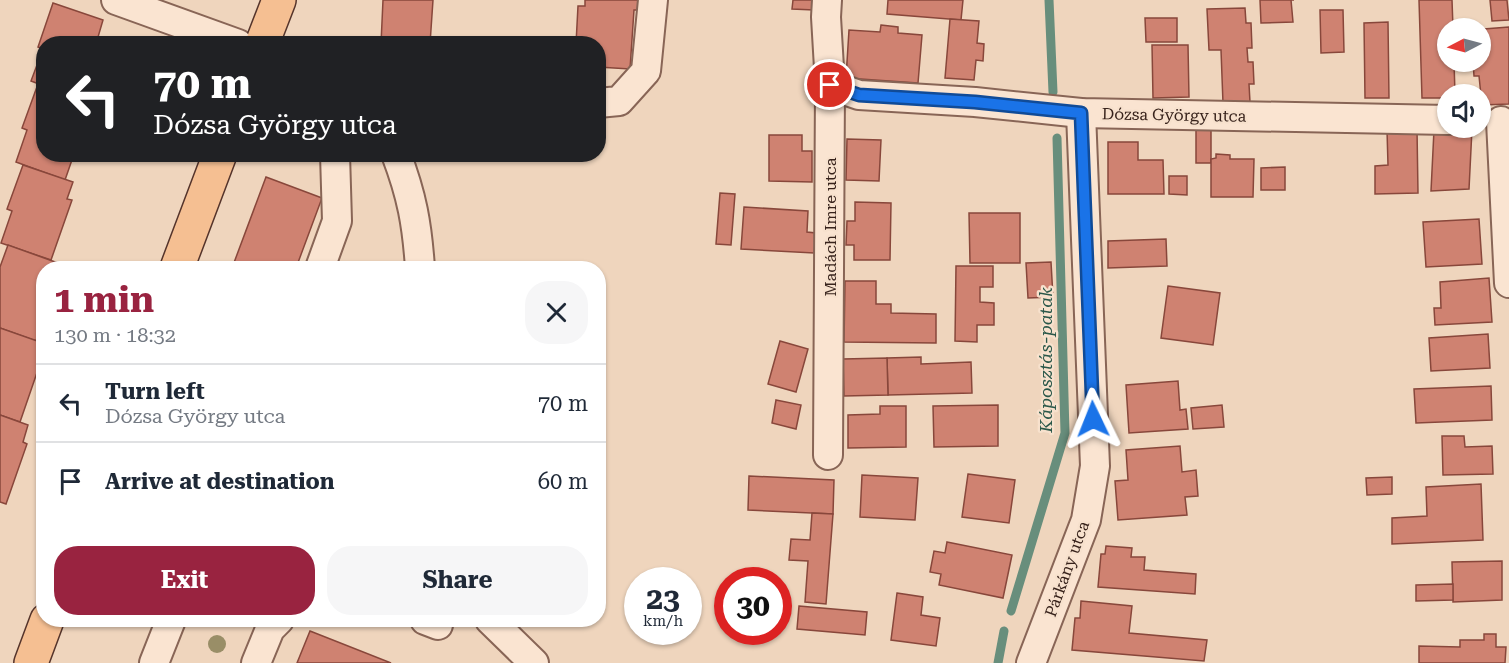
<!DOCTYPE html>
<html lang="en">
<head>
<meta charset="utf-8">
<style>
  :root { --surface:#fff; --page:#f6f6f7; --text:#1f2937; --muted:#747a83; --line:#e0e1e3; --accent:#992340 }
  body { margin:0; font-family:"Roboto Serif",serif; background:var(--page); color:var(--text); height:100vh; display:flex; flex-direction:column; font-size:22px; white-space:nowrap }
  * { box-sizing:border-box; margin:0 }
  p { font-size:20px; color:var(--muted) }
  .icon { flex:none; width:33px; height:33px; fill:none; stroke:currentColor; stroke-width:2; stroke-linecap:round; stroke-linejoin:round }
  .map { position:relative; flex:1; overflow:hidden }
  .side { position:absolute; left:36px; top:261px; width:570px; height:366px; display:flex; flex-direction:column; background:var(--surface); border-radius:24px; box-shadow:0 2px 4px #0004 }
  .side>* { flex:none }
  .guide { position:absolute; left:36px; top:36px; width:570px; height:126px; border-radius:24px; box-shadow:0 2px 4px #0004; background:#202124; color:#fff; overflow:hidden }
  .needle { width:39px; rotate:264deg }
  .fabs { position:absolute; left:1437px; top:18px; display:grid; gap:12px }
  .fabs a { display:grid; place-items:center; width:54px; height:54px; border-radius:50%; background:var(--surface); box-shadow:0 2px 4px #0004; font-size:30px }
  .speed { position:absolute; left:624px; top:567px; display:flex; gap:12px; font-size:30px; font-weight:700; text-align:center }
  .speed>* { display:grid; place-content:center; width:78px; height:78px; border-radius:50%; background:var(--surface); box-shadow:0 2px 4px #0004; line-height:1 }
  .speed small { font-size:15px; font-weight:400 }
  .speed .limit { border:9px solid #d22; background:#fff; color:#111 }
  .pin { position:absolute; display:grid; place-items:center; width:51px; height:51px; color:#fff; margin:-26px; border:3px solid #fff; border-radius:50%; box-shadow:0 2px 6px #0007 }
  .me { position:absolute; width:66px; margin:-33px; rotate:358deg; stroke-linejoin:round; filter:drop-shadow(0 0 4px #0008) }
  .turn { display:flex; align-items:center; gap:21px; height:126px; padding:0 18px; font-size:27px }
  .turn .icon { width:78px; height:78px; stroke-width:2.5 }
  .turn b { display:block; font-size:42px; line-height:51px }
  .round { display:grid; place-items:center; flex:none; width:63px; height:63px; border-radius:24px; background:var(--page) }
  .head { display:flex; align-items:center; justify-content:space-between; height:102px; padding:0 18px }
  h1 { font-size:36px; font-weight:700; line-height:45px; color:var(--accent) }
  .button { display:flex; gap:12px; margin-top:auto; padding:12px 18px }
  .button a { flex:1; height:69px; border-radius:24px; background:var(--accent); color:#fff; font-size:24px; font-weight:700; line-height:69px; text-align:center }
  .button a+a { background:var(--page); color:var(--text) }
  ul { padding:0; list-style:none }
  li { display:flex; align-items:center; gap:18px; height:78px; padding:0 18px; border-top:2px solid var(--line) }
  li div { flex:1 }
  li b { display:block; font-size:22px }
  li em { font-style:normal }
  .map>svg:first-child { display:block }
  .lines { fill:none; stroke-linecap:round; stroke-linejoin:round }
  .stream { stroke:#688e7c; stroke-width:9 }
  .building { fill:#cf8271; stroke:#88473b; stroke-width:1.5 }
  .minor-casing { stroke:#886556; stroke-width:32 }
  .major-casing { stroke:#55342b; stroke-width:36 }
  .minor { stroke:#fae4d1; stroke-width:28 }
  .major { stroke:#f5bf92; stroke-width:33 }
  .tree { fill:#998e67 }
  .route-casing { stroke:#114b97; stroke-width:15 }
  .route { stroke:#1a73e8; stroke-width:10 }
  .labels { text-anchor:middle; dominant-baseline:central; stroke-width:4.5; stroke-linejoin:round; paint-order:stroke }
  .street-label { font-size:16px; fill:#37221b; stroke:#f7e1cd }
  .water-label { font-size:18px; font-style:italic; fill:#2a5749; stroke:#f7e1cd }
</style>
</head>
<body>
<div class="map">
<svg width="1509" height="663" viewBox="0 0 1509 663">
  <rect width="100%" height="100%" fill="#efd5bd"/>
  <g class="lines">
    <g class="stream">
      <polyline points="1049,0 1053,92"/>
      <polyline points="1011,611 1065,433 1057,138"/>
      <polyline points="998,663 1004,631"/>
    </g>
  </g>
  <g class="building">
    <polygon points="383,0 433,0 430,44 381,44"/>
    <polygon points="585,0 641,0 641,10 634,10 630,69 598,67 598,44 576,44 578,6 585,6"/>
    <polygon points="793,0 815,0 814,10 792,9"/>
    <polygon points="888,0 963,0 961,20 887,14"/>
    <polygon points="1260,0 1294,0 1291,0 1293,22 1261,23"/>
    <polygon points="1419,0 1452,0 1453,28 1448,28 1448,62 1454,62 1455,94 1448,94 1448,98 1422,98"/>
    <polygon points="1490,0 1507,0 1509,20 1492,21"/>
    <polygon points="53,3 103,20 98,37 102,39 100,44 44,44 44,86 31,81 43,49 38,47"/>
    <polygon points="1245,8 1246,23 1251,23 1252,48 1247,48 1248,62 1253,62 1254,84 1249,84 1250,102 1223,103 1221,50 1209,50 1207,9"/>
    <polygon points="1320,10 1343,10 1344,52 1321,53"/>
    <polygon points="1145,18 1177,18 1177,42 1146,42"/>
    <polygon points="950,19 979,21 977,43 984,44 983,61 976,60 974,80 945,78"/>
    <polygon points="1388,22 1389,98 1365,98 1364,23"/>
    <polygon points="881,25 898,27 898,33 922,35 918,83 846,78 849,30 880,32"/>
    <polygon points="1509,27 1509,104 1482,105 1479,76 1474,76 1473,62 1480,62 1480,56 1486,56 1484,29"/>
    <polygon points="1152,45 1188,45 1189,97 1153,98"/>
    <polygon points="38,84 44,86 44,154 74,154 65,180 16,162 27,130 22,128"/>
    <polygon points="1196,127 1211,128 1211,163 1196,163"/>
    <polygon points="1417,129 1418,193 1375,194 1375,166 1388,165 1387,130"/>
    <polygon points="1472,129 1469,189 1431,191 1434,130"/>
    <polygon points="769,135 802,135 802,151 812,151 812,182 769,181"/>
    <polygon points="847,139 881,140 879,181 846,180"/>
    <polygon points="1108,142 1138,142 1138,160 1163,160 1164,194 1108,194"/>
    <polygon points="1216,154 1230,155 1230,159 1254,159 1253,197 1211,197 1211,159 1216,158"/>
    <polygon points="23,165 73,182 67,199 72,200 51,260 1,243 12,211 7,209"/>
    <polygon points="1285,167 1285,190 1261,190 1261,168"/>
    <polygon points="1169,176 1187,176 1187,195 1169,194"/>
    <polygon points="266,177 322,198 296,268 232,268"/>
    <polygon points="720,193 735,194 731,245 716,244"/>
    <polygon points="855,202 891,203 890,260 854,260 854,245 846,245 847,221 855,221"/>
    <polygon points="744,207 808,211 807,232 816,233 814,253 741,249"/>
    <polygon points="969,213 1020,213 1020,263 970,263"/>
    <polygon points="1479,219 1482,264 1426,267 1423,222"/>
    <polygon points="1166,239 1167,266 1108,268 1108,241"/>
    <polygon points="8,245 58,263 56,268 44,268 44,318 36,341 0,328 0,267"/>
    <polygon points="1051,262 1053,297 1028,298 1026,263"/>
    <polygon points="956,266 993,266 993,287 980,287 980,302 994,303 994,325 977,325 977,342 955,341"/>
    <polygon points="1489,278 1492,322 1435,325 1434,308 1441,308 1440,282"/>
    <polygon points="845,281 876,281 876,304 891,304 891,313 936,314 936,343 844,342"/>
    <polygon points="1168,286 1220,293 1213,345 1161,338"/>
    <polygon points="0,328 43,343 37,360 41,361 20,422 0,415"/>
    <polygon points="1488,334 1490,368 1431,371 1429,338"/>
    <polygon points="780,341 808,349 796,392 768,384"/>
    <polygon points="921,357 921,364 971,362 972,393 888,395 887,358"/>
    <polygon points="887,358 888,395 844,396 843,359"/>
    <polygon points="1178,381 1180,410 1186,409 1188,429 1129,433 1126,385"/>
    <polygon points="1491,386 1492,420 1416,423 1414,389"/>
    <polygon points="776,400 801,405 796,429 772,423"/>
    <polygon points="998,405 998,446 934,447 933,406"/>
    <polygon points="1222,405 1224,427 1193,429 1191,408"/>
    <polygon points="880,406 906,406 906,447 848,448 848,415 880,414"/>
    <polygon points="0,415 28,425 23,442 27,444 6,504 0,502"/>
    <polygon points="1442,436 1464,436 1465,447 1492,446 1493,474 1443,475"/>
    <polygon points="1180,446 1182,472 1196,470 1198,496 1185,497 1187,515 1118,520 1115,481 1128,480 1126,450"/>
    <polygon points="968,474 1015,480 1009,523 962,517"/>
    <polygon points="862,475 918,478 915,520 860,517"/>
    <polygon points="749,476 834,480 833,514 748,510"/>
    <polygon points="1392,477 1392,494 1367,495 1366,478"/>
    <polygon points="1481,484 1483,540 1392,544 1392,518 1427,516 1426,487"/>
    <polygon points="812,513 833,514 826,604 805,602 808,561 789,560 791,539 810,540"/>
    <polygon points="947,542 1012,555 1003,598 939,585 941,574 930,572 934,551 945,553"/>
    <polygon points="1106,546 1132,548 1131,557 1145,557 1144,570 1196,574 1195,594 1098,587 1101,554 1105,554"/>
    <polygon points="1502,561 1502,600 1453,602 1452,562"/>
    <polygon points="1453,584 1453,600 1416,601 1416,585"/>
    <polygon points="897,593 923,597 921,615 940,618 936,646 891,640"/>
    <polygon points="1081,601 1132,606 1129,633 1207,640 1204,661 1072,650 1075,618 1080,618"/>
    <polygon points="799,606 867,612 865,635 797,629"/>
    <polygon points="310,631 391,663 297,663"/>
    <polygon points="1484,634 1496,634 1496,647 1506,647 1505,663 1419,663 1419,646 1460,647 1460,640 1484,640"/>
  </g>
  <g class="lines">
    <g class="minor-casing">
      <g id="minor">
        <polyline points="116,0 238,44"/>
        <polyline points="827,0 826,17 830,85 828,455"/>
        <polyline points="830,85 859,95 975,102 1081,113 1448,120"/>
        <polyline points="598,103 619,101 646,71 653,0"/>
        <polyline points="1501,121 1509,283"/>
        <path d="M396,154C412,196 417,224 420,268"/>
        <polyline points="320,268 337,221 335,154"/>
        <polyline points="425,620 438,625"/>
        <polyline points="490,620 534,663"/>
        <polyline points="154,663 171,620"/>
        <polyline points="256,663 270,629 279,620"/>
        <polyline points="1031,663 1086,520 1095,466 1081,113"/>
      </g>
    </g>
    <g class="major-casing">
      <g id="major">
        <polyline points="262,44 279,0"/>
        <polyline points="177,268 220,154"/>
        <polyline points="31,663 47,620"/>
      </g>
    </g>
    <use href="#minor" class="minor"/>
    <use href="#major" class="major"/>
  </g>
  <circle class="tree" cx="217" cy="644" r="9"/>
  <g class="lines">
    <g class="route-casing">
      <polyline id="route" points="830,85 859,95 975,102 1081,113 1093,419"/>
    </g>
    <use href="#route" class="route"/>
  </g>
  <g class="labels">
    <g class="street-label">
      <text transform="translate(1174 115) rotate(1)">Dózsa György utca</text>
      <text transform="translate(830 227) rotate(-90)">Madách Imre utca</text>
      <text transform="translate(1067 569) rotate(-70)">Párkány utca</text>
    </g>
    <g class="water-label">
      <text transform="translate(1045 360) rotate(-90)">Káposztás-patak</text>
    </g>
  </g>
</svg>
<div class="fabs">
<a><svg class="needle" viewBox="-14 -14 28 28"><path d="M0-13l5 13h-10z" fill="#e53935"/><path d="M0 13l5-13h-10z" fill="#747a83"/></svg></a>
<a><svg class="icon" aria-label="sound" viewBox="0 0 24 24"><path d="M4 9h4l5-4v14l-5-4H4zM17 9q2 3 0 6"/></svg></a>
</div>
<div class="speed"><div>23<small>km/h</small></div><div class="limit">30</div></div>
<div class="pin" style="left:830px;top:85px;background:#d93025"><svg class="icon" aria-label="arrive" viewBox="0 0 24 24"><path d="M6 21V4h12l-3 4 3 4H6"/></svg></div>
<svg class="me" style="left:1093px;top:419px" viewBox="-20 -20 40 40"><path d="M0-17L14 15 0 8-14 15z" fill="#1a73e8" stroke="#fff" stroke-width="4"/></svg>
<div class="guide">
<div class="turn"><svg class="icon" aria-label="left" viewBox="0 0 24 24"><path d="M17 20v-9H6M10 6l-5 5 5 5"/></svg><div><b>70 m</b>Dózsa György utca</div></div>
</div>
<section class="side">
<div class="head"><div><h1>1 min</h1><p>130 m · 18:32</p></div><a class="round"><svg class="icon" aria-label="close" viewBox="0 0 24 24"><path d="M6 6l12 12M18 6L6 18"/></svg></a></div>
<ul>
<li><svg class="icon" aria-label="left" viewBox="0 0 24 24"><path d="M17 20v-9H6M10 6l-5 5 5 5"/></svg><div><b>Turn left</b><p>Dózsa György utca</p></div><em>70 m</em></li>
<li><svg class="icon" aria-label="arrive" viewBox="0 0 24 24"><path d="M6 21V4h12l-3 4 3 4H6"/></svg><div><b>Arrive at destination</b></div><em>60 m</em></li>
</ul>
<div class="button"><a>Exit</a><a>Share</a></div>
</section>
</div>
</body>
</html>
